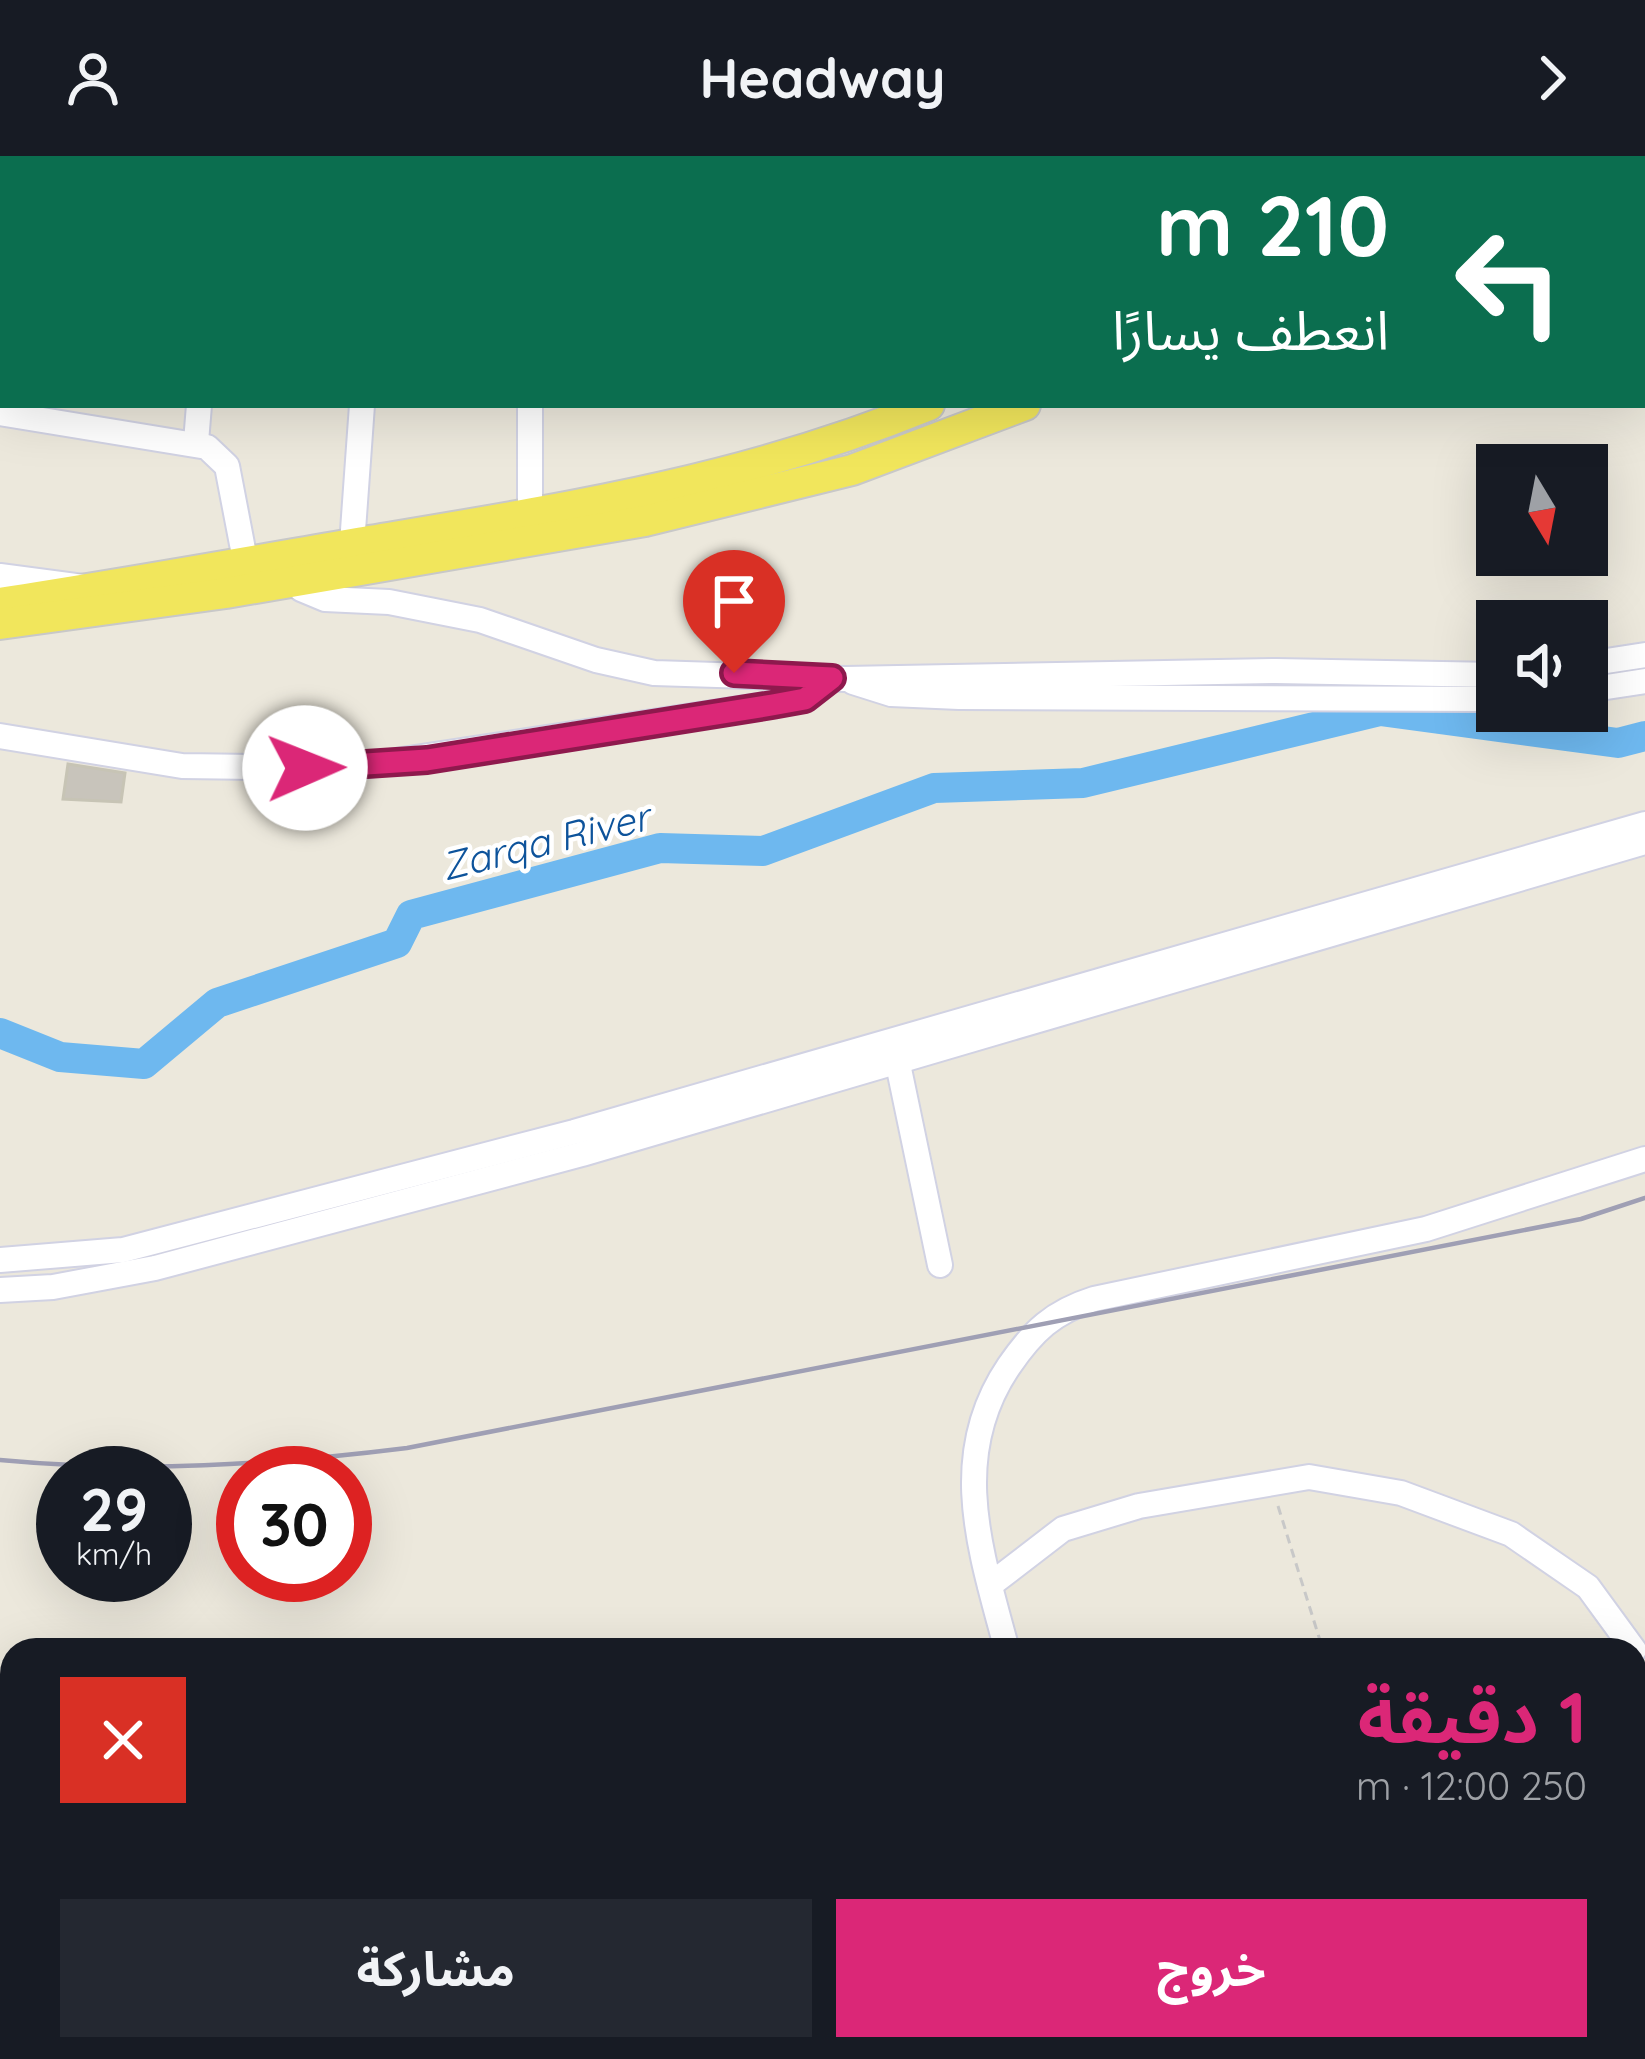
<!DOCTYPE html>
<html lang="ar">
<head>
<meta charset="utf-8">
<style>
  :root { --surface:#171b24; --page:#242831; --text:#f1f3f6; --muted:#9ea1a6; --accent:#db2777 }
  body { margin:0; font-family:Quicksand,"Noto Sans Arabic",sans-serif; background:var(--page); color:var(--text); direction:rtl; height:100vh; display:flex; flex-direction:column; font-size:45px; white-space:nowrap }
  * { box-sizing:border-box; margin:0 }
  p { font-size:39px; color:var(--muted) }
  .icon { flex:none; width:66px; height:66px; fill:none; stroke:currentColor; stroke-width:2; stroke-linecap:round; stroke-linejoin:round }
  .map { position:relative; flex:1; overflow:hidden; direction:ltr }
  .sheet { position:absolute; left:0px; top:1482px; width:1647px; height:423px; display:flex; flex-direction:column; background:var(--surface); border-radius:36px 36px 0 0; box-shadow:0 12px 48px #0002; direction:rtl }
  .sheet>* { flex:none }
  .hud { position:absolute; left:0px; top:0px; width:1647px; height:252px; box-shadow:0 12px 48px #0002; direction:rtl; background:#0b6e4f; color:#fff; overflow:hidden }
  .needle { width:78px; rotate:170deg }
  .buttons { position:absolute; left:1476px; top:288px; display:grid; gap:24px }
  .buttons a { display:grid; place-items:center; width:132px; height:132px; border-radius:0px; background:var(--surface); box-shadow:0 12px 48px #0002; font-size:60px }
  .speed { position:absolute; left:36px; top:1290px; display:flex; gap:24px; font-size:60px; font-weight:700; text-align:center }
  .speed>* { display:grid; place-content:center; width:156px; height:156px; border-radius:50%; background:var(--surface); box-shadow:0 12px 48px #0002; line-height:1 }
  .speed small { font-size:30px; font-weight:400 }
  .speed .limit { border:18px solid #d22; background:#fff; color:#111 }
  .pin { position:absolute; display:grid; place-items:center; width:102px; height:102px; color:#fff; margin:-123px -51px; border-radius:50% 50% 50% 0; rotate:-45deg; box-shadow:0 0 12px #0007 }
  .pin .icon { rotate:45deg }
  .me { position:absolute; width:132px; margin:-66px; rotate:89deg; stroke-linejoin:round; filter:drop-shadow(0 0 9px #0008) }
  .turn { display:flex; align-items:center; gap:42px; height:252px; padding:0 60px; font-size:54px }
  .turn .icon { width:156px; height:156px; stroke-width:2.5 }
  .turn b { display:block; font-size:84px; line-height:102px }
  .round { display:grid; place-items:center; flex:none; width:126px; height:126px; border-radius:0px; background:var(--page) }
  .head { display:flex; align-items:center; justify-content:space-between; height:204px; padding:0 60px }
  h1 { font-size:72px; font-weight:700; line-height:90px; color:var(--accent) }
  .primary-button { display:flex; gap:24px; margin-top:auto; padding:24px 60px }
  .primary-button a { flex:1; height:138px; border-radius:0px; background:var(--accent); color:#fff; font-size:48px; font-weight:700; line-height:138px; text-align:center }
  .primary-button a+a { background:var(--page); color:var(--text) }
  header { display:flex; justify-content:space-between; align-items:center; height:156px; padding:0 60px; background:var(--surface); font-size:54px; font-weight:700 }
  .map>svg:first-child { display:block }
  .lines { fill:none; stroke-linecap:round; stroke-linejoin:round }
  .river { stroke:#6eb8ef; stroke-width:30 }
  .building { fill:#c8c4bb; stroke:#c7c4b5; stroke-width:3 }
  .minor-casing { stroke:#d1d2e3; stroke-width:28 }
  .major-casing { stroke:#c8c8c8; stroke-width:34 }
  .path { stroke:#c8c8c8; stroke-width:3; stroke-dasharray:9 6; stroke-linecap:butt }
  .minor { stroke:#fff; stroke-width:24 }
  .major { stroke:#f1e65c; stroke-width:30 }
  .rail { stroke:#9f9fb4; stroke-width:4.5 }
  .route-casing { stroke:#8e194d; stroke-width:30 }
  .route { stroke:#db2777; stroke-width:21 }
  .labels { text-anchor:middle; dominant-baseline:central; stroke-width:9; stroke-linejoin:round; paint-order:stroke }
  .water-label { font-size:39px; font-style:italic; fill:#0d539b; stroke:#fff }
</style>
</head>
<body>
<header><svg class="icon" aria-label="forward" viewBox="0 0 24 24"><path d="M9 5l7 7-7 7"/></svg>Headway<svg class="icon" aria-label="person" viewBox="0 0 24 24"><circle cx="12" cy="8" r="4"/><path d="M4 21q1-7 8-7t8 7"/></svg></header>
<div class="map">
<svg width="1645" height="1903" viewBox="0 0 1645 1903">
  <rect width="100%" height="100%" fill="#ece8dc"/>
  <g class="lines">
    <polyline class="river" points="0,877 60,901 144,908 217,847 397,787 411,759 660,692 763,695 934,632 1083,627 1380,555 1618,587 1645,580"/>
  </g>
  <polygon class="building" points="68,608 125,617 121,646 63,643"/>
  <g class="lines">
    <g class="minor-casing">
      <g id="minor">
        <polyline points="940,0 940,3"/>
        <polyline points="59,3 59,0"/>
        <polyline points="217,3 217,0"/>
        <polyline points="378,3 378,0"/>
        <polyline points="542,3 542,0"/>
        <polyline points="0,257 207,291 227,310 246,409"/>
        <polyline points="196,286 199,249"/>
        <polyline points="530,358 530,249"/>
        <polyline points="352,388 362,249"/>
        <polyline points="288,414 301,433 325,443 389,446 480,464 596,504 654,517 845,523 1276,515 1497,519"/>
        <polyline points="0,420 83,431"/>
        <polyline points="1587,508 1645,499"/>
        <polyline points="853,526 891,538 959,541 1497,543"/>
        <polyline points="1587,534 1645,525"/>
        <polyline points="0,580 182,610 349,612 805,543 833,522"/>
        <polyline points="894,889 940,1109"/>
        <polyline points="0,1104 123,1094 574,976 1645,668"/>
        <polyline points="0,1134 53,1131 155,1112 582,998 1645,686"/>
        <polyline points="990,1429 1063,1373 1139,1350 1309,1321 1401,1337 1511,1378 1588,1431 1634,1494"/>
        <path d="M1007,1494C981,1396 947,1301 1009,1210C1033,1175 1053,1156 1094,1143L1426,1073L1645,1003"/>
        <polyline points="0,1573 12,1574"/>
        <polyline points="0,1752 12,1762"/>
        <polyline points="162,1893 168,1903"/>
        <polyline points="221,1893 244,1903"/>
        <polyline points="600,1893 630,1903"/>
        <polyline points="1251,1895 1254,1903"/>
        <polyline points="433,1903 434,1893"/>
        <polyline points="930,1903 933,1893"/>
      </g>
    </g>
    <g class="major-casing">
      <g id="major">
        <polyline points="1301,3 1303,0"/>
        <polyline points="1364,3 1366,0"/>
        <path d="M0,447C118,429 235,408 352,388C554,354 738,327 929,249"/>
        <polyline points="0,468 226,437 645,365 852,314 1025,249"/>
      </g>
    </g>
    <g class="path">
      <polyline points="1278,1350 1323,1494"/>
      <polyline points="1635,1857 1645,1868"/>
    </g>
    <use href="#minor" class="minor"/>
    <use href="#major" class="major"/>
    <path class="rail" d="M0,1304C137,1317 271,1309 407,1292L1581,1063L1645,1042"/>
  </g>
  <g class="lines">
    <g class="route-casing">
      <polyline id="route" points="305,612 427,604 772,549 805,543 832,522 734,517"/>
    </g>
    <use href="#route" class="route"/>
  </g>
  <g class="labels">
    <g class="water-label">
      <text transform="translate(545 685) rotate(-14)">Zarqa River</text>
    </g>
  </g>
</svg>
<div class="buttons">
<a><svg class="needle" viewBox="-14 -14 28 28"><path d="M0-13l5 13h-10z" fill="#e53935"/><path d="M0 13l5-13h-10z" fill="#9ea1a6"/></svg></a>
<a><svg class="icon" aria-label="sound" viewBox="0 0 24 24"><path d="M4 9h4l5-4v14l-5-4H4zM17 9q2 3 0 6"/></svg></a>
</div>
<div class="speed"><div>29<small>km/h</small></div><div class="limit">30</div></div>
<div class="pin" style="left:734px;top:517px;background:#d93025"><svg class="icon" aria-label="arrive" viewBox="0 0 24 24"><path d="M6 21V4h12l-3 4 3 4H6"/></svg></div>
<svg class="me" style="left:305px;top:612px" viewBox="-20 -20 40 40"><circle r="19" fill="#fff"/><path d="M0-13L10 11 0 6-10 11z" fill="#db2777"/></svg>
<div class="hud">
<div class="turn"><svg class="icon" aria-label="left" viewBox="0 0 24 24"><path d="M17 20v-9H6M10 6l-5 5 5 5"/></svg><div><b>210 m</b>انعطف يسارًا</div></div>
</div>
<section class="sheet">
<div class="head"><div><h1>1 دقيقة</h1><p>250 m · 12:00</p></div><a class="round" style="background:#d93025;color:#fff"><svg class="icon" aria-label="close" viewBox="0 0 24 24"><path d="M6 6l12 12M18 6L6 18"/></svg></a></div>
<div class="primary-button"><a>خروج</a><a>مشاركة</a></div>
</section>
</div>
</body>
</html>
